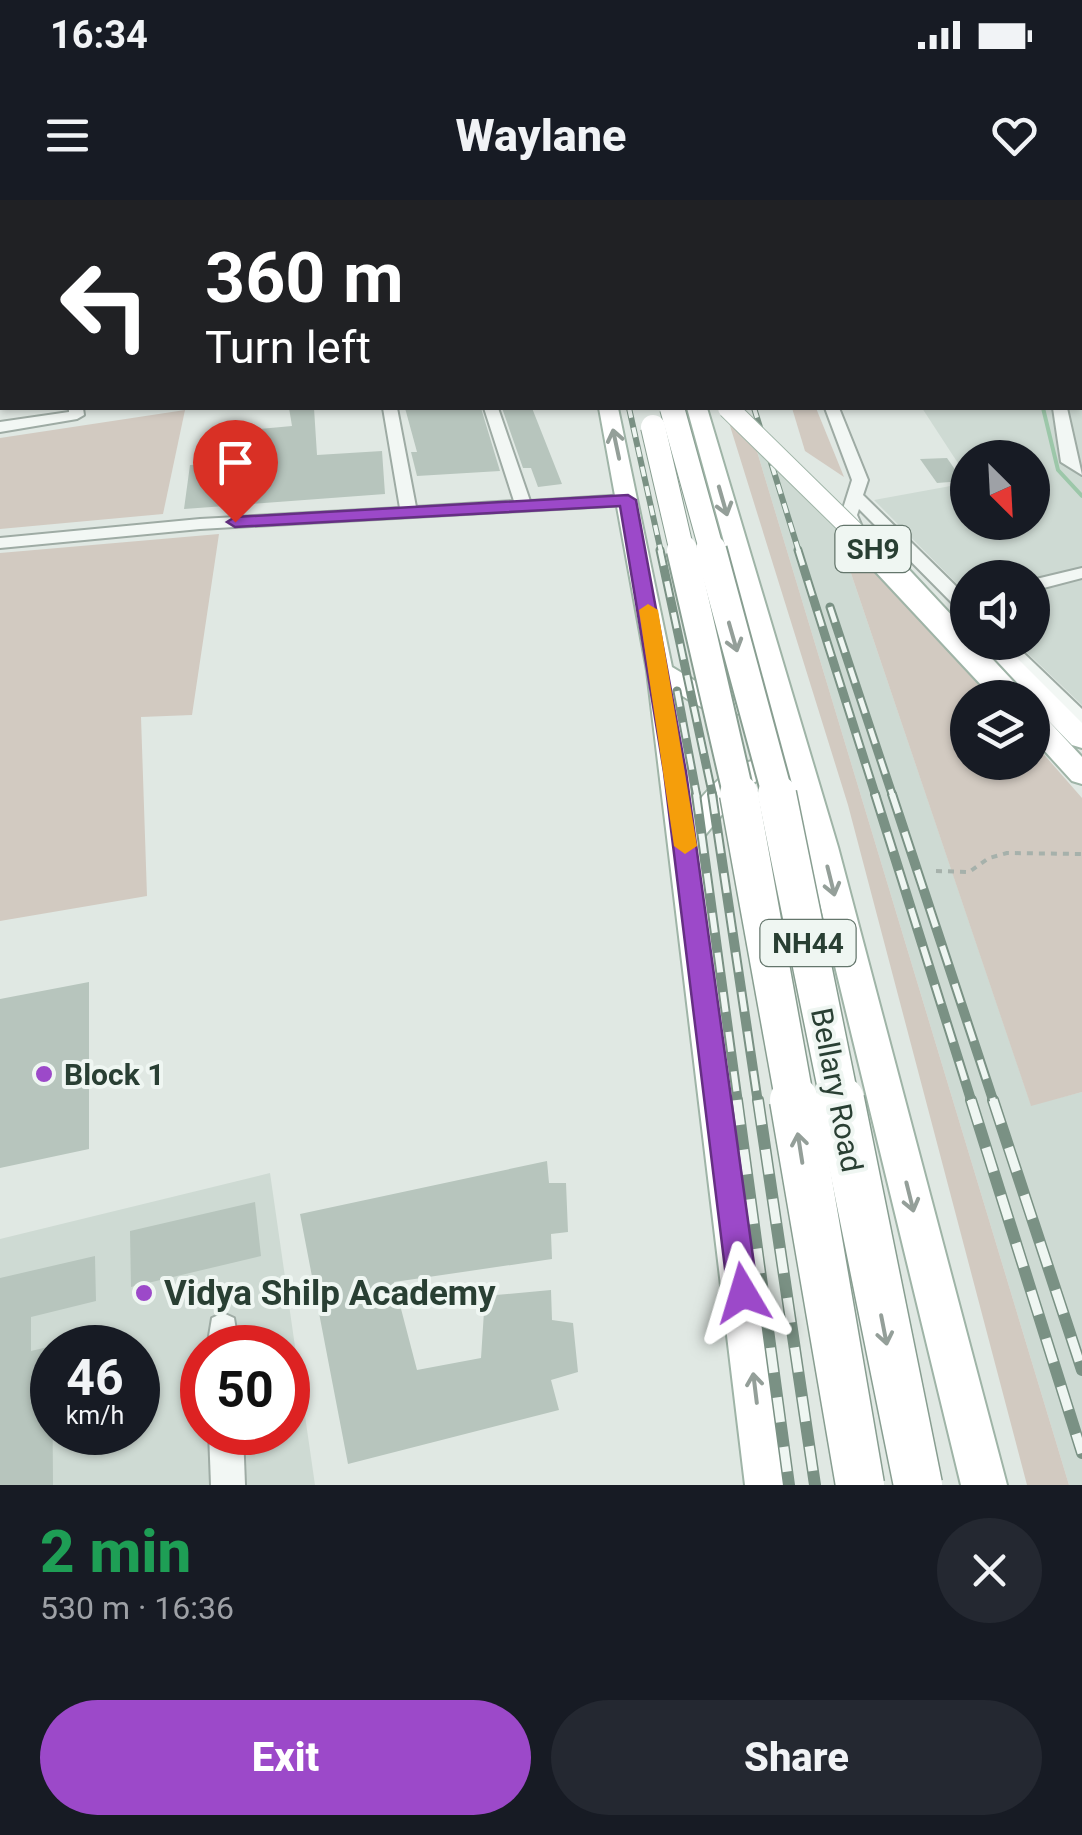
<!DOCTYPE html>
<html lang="en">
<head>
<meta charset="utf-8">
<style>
  :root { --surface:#171b24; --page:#242831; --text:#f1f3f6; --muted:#9ea1a6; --accent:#9c49c9 }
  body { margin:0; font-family:Roboto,sans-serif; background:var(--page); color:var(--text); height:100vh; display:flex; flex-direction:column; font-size:38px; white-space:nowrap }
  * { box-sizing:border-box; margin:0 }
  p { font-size:32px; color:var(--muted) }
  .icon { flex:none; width:55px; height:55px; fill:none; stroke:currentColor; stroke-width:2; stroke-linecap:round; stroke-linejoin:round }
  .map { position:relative; height:1285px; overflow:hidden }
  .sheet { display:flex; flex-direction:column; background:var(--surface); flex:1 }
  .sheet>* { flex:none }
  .hud { position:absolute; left:0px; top:0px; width:1082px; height:210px; box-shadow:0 2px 8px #0004; background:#202124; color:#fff; overflow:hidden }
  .needle { width:65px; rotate:156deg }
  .fabs { position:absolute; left:950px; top:240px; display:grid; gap:20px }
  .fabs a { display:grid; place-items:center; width:100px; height:100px; border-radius:50%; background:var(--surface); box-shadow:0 2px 8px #0004; font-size:50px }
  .speed { position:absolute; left:30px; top:1125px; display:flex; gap:20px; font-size:50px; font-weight:700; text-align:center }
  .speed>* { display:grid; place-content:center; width:130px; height:130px; border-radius:50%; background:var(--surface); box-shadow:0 2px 8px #0004; line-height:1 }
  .speed small { font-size:25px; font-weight:400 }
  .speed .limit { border:15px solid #d22; background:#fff; color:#111 }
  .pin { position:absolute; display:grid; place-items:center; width:85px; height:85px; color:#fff; margin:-102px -42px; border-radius:50% 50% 50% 0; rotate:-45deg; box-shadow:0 0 10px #0007 }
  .pin .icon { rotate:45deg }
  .me { position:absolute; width:110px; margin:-55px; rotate:353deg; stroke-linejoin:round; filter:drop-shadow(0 0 8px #0008) }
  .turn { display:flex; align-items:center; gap:35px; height:210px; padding:0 40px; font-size:45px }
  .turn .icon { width:130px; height:130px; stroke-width:2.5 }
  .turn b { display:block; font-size:70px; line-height:85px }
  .round { display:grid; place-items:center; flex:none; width:105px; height:105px; border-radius:52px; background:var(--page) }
  .summary { display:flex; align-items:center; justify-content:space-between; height:170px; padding:0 40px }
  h1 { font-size:60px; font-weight:800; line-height:75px; color:#1e9e55 }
  .primary-button { display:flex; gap:20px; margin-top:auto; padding:20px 40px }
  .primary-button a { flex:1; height:115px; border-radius:60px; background:var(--accent); color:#fff; font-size:40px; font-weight:800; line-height:115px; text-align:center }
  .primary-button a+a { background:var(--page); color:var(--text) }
  .status { display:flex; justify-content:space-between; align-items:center; height:70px; padding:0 50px; background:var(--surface); direction:ltr }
  .status svg { height:28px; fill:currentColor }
  header { display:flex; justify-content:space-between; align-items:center; height:130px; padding:0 40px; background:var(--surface); font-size:45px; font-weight:800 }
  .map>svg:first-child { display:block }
  .built { fill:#cedad3; fill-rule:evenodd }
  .green { fill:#d2cac1 }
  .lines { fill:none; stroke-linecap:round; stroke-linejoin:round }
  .stream { stroke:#9cc7a9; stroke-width:4 }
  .taxiway { fill:#adbcb4; fill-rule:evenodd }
  .runway { fill:#adbcb4; fill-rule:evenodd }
  .building { fill:#b7c5bd }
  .minor-casing { stroke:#9eaba4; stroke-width:4 }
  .major-casing { stroke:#9fb4a7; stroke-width:4 }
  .highway-casing { stroke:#889e91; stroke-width:4 }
  .path { stroke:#a6b1ab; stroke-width:4; stroke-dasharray:6 6; stroke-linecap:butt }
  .minor { fill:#f2f7f4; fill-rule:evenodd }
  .major { fill:#fff; fill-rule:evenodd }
  .highway { fill:#fff; fill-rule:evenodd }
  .rail-far3-casing { stroke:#7a9184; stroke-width:6 }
  .rail-far2-casing { stroke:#7a9184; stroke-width:9 }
  .rail-far1-casing { stroke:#7a9184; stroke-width:10 }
  .rail-casing { stroke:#7a9184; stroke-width:12 }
  .rail-far3 { stroke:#eff6f2; stroke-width:4; stroke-dasharray:10; stroke-linecap:butt }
  .rail-far2 { stroke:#eff6f2; stroke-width:5; stroke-dasharray:16; stroke-linecap:butt }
  .rail-far1 { stroke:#eff6f2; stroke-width:6; stroke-dasharray:20; stroke-linecap:butt }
  .rail { stroke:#eff6f2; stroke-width:9; stroke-dasharray:25; stroke-linecap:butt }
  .major-bridge-far1-casing { stroke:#9fb4a7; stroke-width:22; stroke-linecap:butt }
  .major-bridge-casing { stroke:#9fb4a7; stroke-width:30; stroke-linecap:butt }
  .highway-bridge-far3-casing { stroke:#889e91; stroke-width:26; stroke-linecap:butt }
  .highway-bridge-far2-casing { stroke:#889e91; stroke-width:34; stroke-linecap:butt }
  .highway-bridge-far1-casing { stroke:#889e91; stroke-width:41; stroke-linecap:butt }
  .highway-bridge-casing { stroke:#889e91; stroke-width:51; stroke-linecap:butt }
  .major-bridge-far1 { stroke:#fff; stroke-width:20 }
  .major-bridge { stroke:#fff; stroke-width:26 }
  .highway-bridge-far3 { stroke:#fff; stroke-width:24 }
  .highway-bridge-far2 { stroke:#fff; stroke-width:30 }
  .highway-bridge-far1 { stroke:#fff; stroke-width:38 }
  .highway-bridge { stroke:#fff; stroke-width:48 }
  .oneway { stroke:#949f99 }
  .route { fill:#9c49c9; stroke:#652f83; stroke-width:2.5 }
  .slow { fill:#f59e0b }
  .poi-dot { fill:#9c49c9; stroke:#eff6f2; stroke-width:4 }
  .labels { text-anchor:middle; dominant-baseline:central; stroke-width:8; stroke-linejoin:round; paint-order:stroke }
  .shield { fill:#eff6f2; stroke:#64766c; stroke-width:2.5 }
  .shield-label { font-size:28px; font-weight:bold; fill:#293f33 }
  .poi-label { font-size:30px; font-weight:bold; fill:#293f33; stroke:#eff6f2; text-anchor:start }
  .street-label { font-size:30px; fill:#293f33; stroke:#eff6f2 }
  .near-poi-label { font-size:35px; font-weight:bold; fill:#293f33; stroke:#eff6f2; text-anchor:start }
</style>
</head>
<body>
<div class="status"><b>16:34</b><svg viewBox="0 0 49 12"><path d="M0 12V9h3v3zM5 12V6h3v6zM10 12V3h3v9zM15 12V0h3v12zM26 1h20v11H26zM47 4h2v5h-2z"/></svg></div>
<header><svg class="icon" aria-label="menu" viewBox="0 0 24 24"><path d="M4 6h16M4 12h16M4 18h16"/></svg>Waylane<svg class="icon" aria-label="heart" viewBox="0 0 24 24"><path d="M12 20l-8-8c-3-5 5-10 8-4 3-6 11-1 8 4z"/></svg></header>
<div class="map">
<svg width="1082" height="1285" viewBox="0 0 1082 1285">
  <rect width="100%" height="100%" fill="#e0e8e3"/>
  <g class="built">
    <polygon points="0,0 500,0 502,2 2,2 0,112"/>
    <polygon points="926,0 1082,0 1082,505 1017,443 1032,442 1032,378 968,378 967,394 874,300 967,283 968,322 1032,322 1032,258 968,258 967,277 922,208 1080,208 1080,2"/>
    <polygon points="756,248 833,320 1031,905 1082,892 1082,1285 1069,1285"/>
    <path d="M270,973L315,1285H0V1039ZM52,1148H138V1232H52ZM202,1148H288V1232H202Z"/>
  </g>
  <g class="green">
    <polygon points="792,208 816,208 844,277 805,251"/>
    <polygon points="185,210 163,314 0,329 0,238"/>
    <polygon points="726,213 756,248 1069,1285 1027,1285 848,605"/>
    <polygon points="833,320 992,497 968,498 968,562 1032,562 1033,542 1082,598 1082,892 1031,906"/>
    <polygon points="219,334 192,515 141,517 147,696 0,721 0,353"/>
  </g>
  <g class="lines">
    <g class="stream">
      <polyline points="921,0 926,2"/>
      <polyline points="1043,208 1058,270 1082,296"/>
    </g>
    <polygon class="taxiway" points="387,0 415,0 417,2 388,2"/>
    <g class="runway">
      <polygon points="141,0 229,0 140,2"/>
      <polygon points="0,2 5,2 2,44 0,44"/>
    </g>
  </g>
  <g class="building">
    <polygon points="289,208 314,208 317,255 382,251 385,294 184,309 190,265 246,262 247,230 292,226"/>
    <polygon points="405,208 481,208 500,271 417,276 411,252 417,252"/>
    <polygon points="502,208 532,208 562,284 538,287 531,268 523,268"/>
    <polygon points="947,258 963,281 937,283 920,259"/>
    <polygon points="89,782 89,949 0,968 0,799"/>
    <polygon points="547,961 549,983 566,983 568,1032 551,1034 552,1059 394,1082 417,1170 481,1158 485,1096 551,1090 552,1120 573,1123 578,1172 551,1180 559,1210 348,1264 300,1014"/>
    <polygon points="255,1002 261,1056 131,1087 130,1031"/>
    <polygon points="95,1056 96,1101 31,1117 31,1151 52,1146 53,1285 0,1285 0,1078"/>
  </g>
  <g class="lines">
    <g class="minor-casing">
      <g id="minor">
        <polygon points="406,0 418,0 419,2 408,2"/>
        <polygon points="503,0 515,0 517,2 505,2"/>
        <polygon points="737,0 749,0 750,2 739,2"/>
        <rect x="0" y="111" width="2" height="8"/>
        <rect x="1080" y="160" width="2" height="8"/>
        <polygon points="69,208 83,208 84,215 77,219 0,232 0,222 69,212"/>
        <polygon points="383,208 397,208 416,307 514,301 484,208 498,208 530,301 627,295 635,300 627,305 200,329 0,348 0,338 200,319 400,308"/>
        <polygon points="825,208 839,208 868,280 863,295 968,398 968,414 962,413 859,309 857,315 868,341 865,345 853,345 841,315 852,280"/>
        <polygon points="1053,208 1067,208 1082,275 1061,262"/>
        <polygon points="1082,368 1082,378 1032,391 1032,380"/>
        <polygon points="992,442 1012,442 1082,509 1082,528 1075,526"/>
        <polygon points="223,1113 234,1118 239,1148 207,1148 212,1118"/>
        <polygon points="209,1232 243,1232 245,1285 211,1285"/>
      </g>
    </g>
    <g class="major-casing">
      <g id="major">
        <path d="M599,208H618L672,467L722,497L744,500L748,506C729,529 696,504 676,492L693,608C717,578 743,550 785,562L687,208H707L838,647L1007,1285H961L792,589L763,577L742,590L698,644L791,1285H745L647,471Z"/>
        <polygon points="974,442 1001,442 1082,523 1082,548 1072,545 1043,515 1082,557 1082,584 1072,581 1032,537 1032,511 1042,514 1032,498 1026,498"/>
      </g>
    </g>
    <g class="highway-casing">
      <g id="highway">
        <polygon points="538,0 556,0 558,2 540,2"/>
        <polygon points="569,0 588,0 590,2 571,2"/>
      </g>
    </g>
    <polyline class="path" points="936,671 969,672 989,658 1007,653 1082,654"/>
    <use href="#minor" class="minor"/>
    <use href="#major" class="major"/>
    <use href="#highway" class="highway"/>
    <g class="rail-far3-casing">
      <g id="rail-far3">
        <polyline points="629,208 661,352"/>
        <polyline points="754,208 799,352"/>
      </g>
    </g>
    <g class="rail-far2-casing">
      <g id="rail-far2">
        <polyline points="660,350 713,597"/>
        <polyline points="798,350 876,597"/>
        <polyline points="830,407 893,597"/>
        <polyline points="677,491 697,597"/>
      </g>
    </g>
    <g class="rail-far1-casing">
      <g id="rail-far1">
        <polyline points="696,594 738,903"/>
        <polyline points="712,594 758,903"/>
        <polyline points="875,594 972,903"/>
        <polyline points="892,594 994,903"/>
      </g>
    </g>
    <g class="rail-casing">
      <g id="rail">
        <polyline points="737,900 789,1285"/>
        <polyline points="758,900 815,1285"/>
        <polyline points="971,900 1082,1253"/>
        <polyline points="993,900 1082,1170"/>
      </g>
    </g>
    <use href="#rail-far3" class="rail-far3"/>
    <use href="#rail-far2" class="rail-far2"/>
    <use href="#rail-far1" class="rail-far1"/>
    <use href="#rail" class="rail"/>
    <g class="major-bridge-far1-casing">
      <polyline id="major-bridge-far1" points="728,208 875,352"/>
    </g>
    <g class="major-bridge-casing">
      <polyline id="major-bridge" points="873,350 1011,498"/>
    </g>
    <g class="highway-bridge-far3-casing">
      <g id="highway-bridge-far3">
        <polyline points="672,208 712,352"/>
        <polyline points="653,227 682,352"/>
      </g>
    </g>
    <g class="highway-bridge-far2-casing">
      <g id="highway-bridge-far2">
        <polyline points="682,350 739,597"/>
        <polyline points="711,350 778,597"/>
      </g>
    </g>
    <g class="highway-bridge-far1-casing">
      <g id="highway-bridge-far1">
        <polyline points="739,594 795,903"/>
        <polyline points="777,594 840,903"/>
      </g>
    </g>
    <g class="highway-bridge-casing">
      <g id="highway-bridge">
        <polyline points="794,900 860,1285"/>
        <polyline points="840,900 918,1285"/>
      </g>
    </g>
    <use href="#major-bridge-far1" class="major-bridge-far1"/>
    <use href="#major-bridge" class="major-bridge"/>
    <use href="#highway-bridge-far3" class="highway-bridge-far3"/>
    <use href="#highway-bridge-far2" class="highway-bridge-far2"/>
    <use href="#highway-bridge-far1" class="highway-bridge-far1"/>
    <use href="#highway-bridge" class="highway-bridge"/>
  </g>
  <defs><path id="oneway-shaft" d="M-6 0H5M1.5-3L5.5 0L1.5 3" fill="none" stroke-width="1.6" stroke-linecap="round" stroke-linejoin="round" transform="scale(2.5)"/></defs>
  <g class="oneway">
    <use href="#oneway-shaft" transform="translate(616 244) rotate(-102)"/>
    <use href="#oneway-shaft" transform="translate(723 301) rotate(74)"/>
    <use href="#oneway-shaft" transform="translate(733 437) rotate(74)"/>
    <use href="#oneway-shaft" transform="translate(831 681) rotate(76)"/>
    <use href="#oneway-shaft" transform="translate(800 948) rotate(-99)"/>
    <use href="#oneway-shaft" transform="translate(910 997) rotate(76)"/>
    <use href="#oneway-shaft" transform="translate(884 1130) rotate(79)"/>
    <use href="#oneway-shaft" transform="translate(755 1188) rotate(-97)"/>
  </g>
  <polygon class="route" points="628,295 636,300 686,572 758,1093 754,1104 743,1108 732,1104 728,1093 664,572 620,306 235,327 227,322 235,317"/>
  <polygon class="slow" points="648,404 658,410 697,646 685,654 674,646 639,410"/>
  <g class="poi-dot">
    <circle cx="44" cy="874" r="10"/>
    <circle cx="144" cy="1093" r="10"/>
  </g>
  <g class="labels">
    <g class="shield">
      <rect x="835.5" y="326" width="75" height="46" rx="8"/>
      <rect x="760.5" y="720" width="95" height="46" rx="8"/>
    </g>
    <g class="shield-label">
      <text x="873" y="349">SH9</text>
      <text x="808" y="743">NH44</text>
    </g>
    <g class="poi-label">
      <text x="64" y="874">Block 1</text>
    </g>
    <g class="street-label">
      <text transform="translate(837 890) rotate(79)">Bellary Road</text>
    </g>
    <g class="near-poi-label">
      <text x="164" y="1093">Vidya Shilp Academy</text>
    </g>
  </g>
</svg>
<div class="fabs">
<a><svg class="needle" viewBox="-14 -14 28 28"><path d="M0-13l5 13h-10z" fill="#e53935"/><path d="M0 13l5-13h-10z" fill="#9ea1a6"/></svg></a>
<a><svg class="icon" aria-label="sound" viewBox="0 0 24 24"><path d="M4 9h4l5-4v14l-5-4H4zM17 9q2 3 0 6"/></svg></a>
<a><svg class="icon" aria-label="layers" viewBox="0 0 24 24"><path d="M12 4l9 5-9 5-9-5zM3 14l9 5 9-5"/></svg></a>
</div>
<div class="speed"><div>46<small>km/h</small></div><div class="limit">50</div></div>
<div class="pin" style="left:235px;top:322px;background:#d93025"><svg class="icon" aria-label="arrive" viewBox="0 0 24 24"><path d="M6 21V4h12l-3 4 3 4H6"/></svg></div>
<svg class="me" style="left:743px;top:1093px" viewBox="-20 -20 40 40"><path d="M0-17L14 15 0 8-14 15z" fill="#9c49c9" stroke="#fff" stroke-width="4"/></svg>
<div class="hud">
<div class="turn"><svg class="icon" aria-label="left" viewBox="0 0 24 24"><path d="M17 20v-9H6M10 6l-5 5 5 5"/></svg><div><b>360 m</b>Turn left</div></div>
</div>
</div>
<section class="sheet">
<div class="summary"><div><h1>2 min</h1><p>530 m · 16:36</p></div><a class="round"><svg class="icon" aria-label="close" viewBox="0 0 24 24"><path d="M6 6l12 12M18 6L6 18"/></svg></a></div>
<div class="primary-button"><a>Exit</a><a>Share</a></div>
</section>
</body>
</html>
